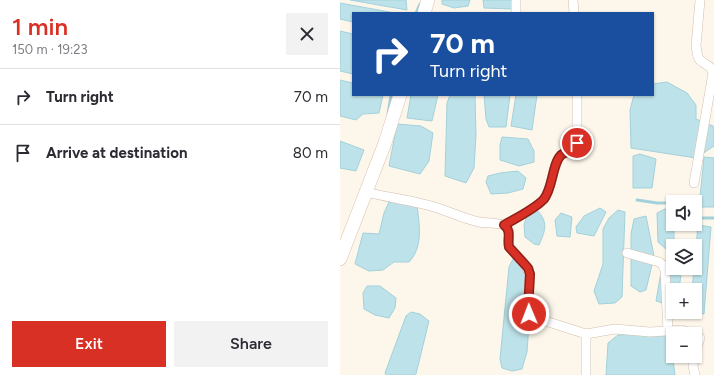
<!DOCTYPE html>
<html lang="en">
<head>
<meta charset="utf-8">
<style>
  :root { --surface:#fff; --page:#f2f2f3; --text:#2b2b33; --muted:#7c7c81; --line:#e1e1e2; --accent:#d93025 }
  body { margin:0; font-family:Figtree,sans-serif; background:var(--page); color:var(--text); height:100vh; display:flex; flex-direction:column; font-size:15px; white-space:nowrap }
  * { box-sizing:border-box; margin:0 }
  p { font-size:13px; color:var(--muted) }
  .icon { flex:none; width:22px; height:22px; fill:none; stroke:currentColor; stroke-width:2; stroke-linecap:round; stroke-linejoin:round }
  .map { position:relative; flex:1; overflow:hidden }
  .side { display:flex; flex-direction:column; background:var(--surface); width:340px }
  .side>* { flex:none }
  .top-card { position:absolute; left:12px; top:12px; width:302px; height:84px; border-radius:0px; box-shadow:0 1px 3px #0004; background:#1a4fa0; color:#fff; overflow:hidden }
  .fabs { position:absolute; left:326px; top:195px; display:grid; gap:8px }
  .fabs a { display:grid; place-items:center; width:36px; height:36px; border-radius:0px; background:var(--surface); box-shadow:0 1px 3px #0004; font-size:20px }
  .pin { position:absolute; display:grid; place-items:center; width:34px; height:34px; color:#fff; margin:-17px; border:2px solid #fff; border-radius:50%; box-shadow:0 1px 4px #0007 }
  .me { position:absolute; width:44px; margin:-22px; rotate:359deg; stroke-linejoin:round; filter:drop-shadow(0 0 3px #0008) }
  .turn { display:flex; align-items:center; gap:14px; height:84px; padding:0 12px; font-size:18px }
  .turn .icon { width:52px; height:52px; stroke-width:2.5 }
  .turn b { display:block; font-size:28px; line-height:34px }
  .round { display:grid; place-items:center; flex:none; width:42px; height:42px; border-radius:0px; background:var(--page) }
  .headline { display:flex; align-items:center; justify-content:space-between; height:68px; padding:0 12px }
  h1 { font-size:24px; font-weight:600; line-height:30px; color:var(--accent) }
  .button { display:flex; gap:8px; margin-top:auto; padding:8px 12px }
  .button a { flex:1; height:46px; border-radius:0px; background:var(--accent); color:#fff; font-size:16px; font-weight:600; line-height:46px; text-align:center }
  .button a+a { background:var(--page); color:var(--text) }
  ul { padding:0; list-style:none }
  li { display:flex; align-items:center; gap:12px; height:56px; padding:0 12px; border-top:1px solid var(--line) }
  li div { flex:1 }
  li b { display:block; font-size:15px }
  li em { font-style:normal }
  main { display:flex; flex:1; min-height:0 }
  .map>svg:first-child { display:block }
  .water { fill:#bde2e9; stroke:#a3d1db }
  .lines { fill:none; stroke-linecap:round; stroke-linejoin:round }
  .stream { stroke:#a3d1db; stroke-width:3 }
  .street-casing { stroke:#d2bfae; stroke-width:10 }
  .secondary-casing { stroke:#d7c1ae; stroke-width:14 }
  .street { stroke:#fff; stroke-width:9 }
  .secondary { stroke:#fff; stroke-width:13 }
  .route-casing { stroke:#8d1f18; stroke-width:10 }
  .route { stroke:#d93025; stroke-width:7 }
</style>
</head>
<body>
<main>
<section class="side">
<div class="headline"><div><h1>1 min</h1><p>150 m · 19:23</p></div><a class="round"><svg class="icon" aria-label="close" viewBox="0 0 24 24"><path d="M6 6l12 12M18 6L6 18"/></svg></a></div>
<ul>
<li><svg class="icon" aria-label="right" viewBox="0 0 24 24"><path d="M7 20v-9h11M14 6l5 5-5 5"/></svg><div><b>Turn right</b></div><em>70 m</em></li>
<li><svg class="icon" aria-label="arrive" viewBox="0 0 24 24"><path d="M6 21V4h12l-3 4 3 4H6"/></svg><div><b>Arrive at destination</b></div><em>80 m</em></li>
</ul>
<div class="button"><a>Exit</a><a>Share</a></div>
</section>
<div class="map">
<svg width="374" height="375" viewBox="0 0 374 375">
  <rect width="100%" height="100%" fill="#fdf7eb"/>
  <g class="water">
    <polygon points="10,0 66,0 67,10"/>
    <polygon points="102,0 130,0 128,6 114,8 102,4"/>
    <polygon points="143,0 176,0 171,9 144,8"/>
    <polygon points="0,3 55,13 13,13 13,22 0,19"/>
    <polygon points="0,31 13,34 13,74 0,71"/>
    <polygon points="0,80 13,83 13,95 43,95 39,113 23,114 16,120 0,116"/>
    <polygon points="327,82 347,93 356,105 356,119 373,126 374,128 374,146 356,158 291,148 290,110 294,95 313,95 313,84"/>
    <polygon points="71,95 98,95 92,121 67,118"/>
    <polygon points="110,95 135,95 136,135 134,168 126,183 105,176 107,103"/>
    <polygon points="144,95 170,95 166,127 149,127 146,119"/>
    <polygon points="176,95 197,95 192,130 171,126"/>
    <polygon points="57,124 81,126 93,133 89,161 80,174 49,166"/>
    <polygon points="162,137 188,139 194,151 194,162 179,166 160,160 160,145"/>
    <polygon points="0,141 24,150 16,171 0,168"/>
    <polygon points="300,154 316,159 312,188 293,188 293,156"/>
    <polygon points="364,157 374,158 374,207 359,207"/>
    <polygon points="178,171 186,178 183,189 168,193 151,194 146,182 148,176 160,173"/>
    <path d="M61,200L77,204C79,224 84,246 69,262H54L43,270L29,271L15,264L23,233L39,234L44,213L49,202Z"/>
    <polygon points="260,208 266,212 254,236 237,233 236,227 244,216"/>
    <polygon points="325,209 333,209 333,224 334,224 334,245 326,249 318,242 317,213"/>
    <path d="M197,210C209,223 205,231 199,245L194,244L185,237L184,225L188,212Z"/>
    <polygon points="278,210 285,212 282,297 275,303 259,304 254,291 263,264 263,229 269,218"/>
    <polygon points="221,213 232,217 230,237 217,236 215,220"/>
    <polygon points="306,216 314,256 306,290 300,292 291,286 291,234 294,219"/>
    <polygon points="358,225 371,227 364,314 355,311 355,290 352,290"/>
    <polygon points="181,256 193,267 187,352 182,369 172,371 162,368 160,359 169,267 174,257"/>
    <polygon points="321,272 333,272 341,274 339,290 333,290 333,306 316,301"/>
    <polygon points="27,286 40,286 56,298 55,308 49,318 35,315 24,309 23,293"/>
    <polygon points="71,312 80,314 89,321 76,374 74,375 46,375 45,373 66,316"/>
    <polygon points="320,333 330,336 335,375 266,375 268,343 278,335"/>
  </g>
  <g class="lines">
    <g class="stream">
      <polyline points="76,13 80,4"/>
      <polyline points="48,114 51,95"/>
      <polyline points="297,200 317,203 333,203"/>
      <polyline points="355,216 358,218 374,218"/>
    </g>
    <g class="street-casing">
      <g id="street">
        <polyline points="233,0 234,13"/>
        <polyline points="176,13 176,0"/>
        <path d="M354,183L373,73C371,64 364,65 359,59C357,56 357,50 356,46L360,0"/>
        <path d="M26,192C45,197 64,199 83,204C103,208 120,218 139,222C145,223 163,223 166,226C172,231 167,241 169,247L184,263L190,274L188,310L189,314L193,317L246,334L275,329L310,332L342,330L356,334L360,338L355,353"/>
        <path d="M164,225C176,218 195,209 204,199C213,188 212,164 221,155C225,152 231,151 235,148L237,143V95"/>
        <polyline points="287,253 319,262 323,265 325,270 328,331"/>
        <polyline points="354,356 353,366 355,375"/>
        <polyline points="246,375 246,334"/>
      </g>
    </g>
    <g class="secondary-casing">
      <g id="secondary">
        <polyline points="84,13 88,0"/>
        <polyline points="0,259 45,143 60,95"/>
      </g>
    </g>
    <use href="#street" class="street"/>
    <use href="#secondary" class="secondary"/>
  </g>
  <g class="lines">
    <g class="route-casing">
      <path id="route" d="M189,314L188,310L190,274L188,268L169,247C167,239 172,231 164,225C176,218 195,209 204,199C213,188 212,164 221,155C225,152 231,151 235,148L237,143"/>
    </g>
    <use href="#route" class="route"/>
  </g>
</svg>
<div class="fabs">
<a><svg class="icon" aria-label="sound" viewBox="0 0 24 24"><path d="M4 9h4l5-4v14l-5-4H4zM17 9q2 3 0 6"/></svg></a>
<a><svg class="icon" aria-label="layers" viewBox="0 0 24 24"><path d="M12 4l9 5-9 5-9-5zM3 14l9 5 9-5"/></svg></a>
<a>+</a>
<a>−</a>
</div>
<div class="pin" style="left:237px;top:143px;background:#d93025"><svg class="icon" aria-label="arrive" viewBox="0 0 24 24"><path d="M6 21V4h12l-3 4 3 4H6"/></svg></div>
<svg class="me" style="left:189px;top:314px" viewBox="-20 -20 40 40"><circle r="17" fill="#d93025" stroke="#fff" stroke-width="3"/><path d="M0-11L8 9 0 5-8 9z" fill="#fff"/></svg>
<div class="top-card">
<div class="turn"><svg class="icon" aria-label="right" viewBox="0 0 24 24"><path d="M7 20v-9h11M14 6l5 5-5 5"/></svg><div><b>70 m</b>Turn right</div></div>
</div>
</div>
</main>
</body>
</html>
